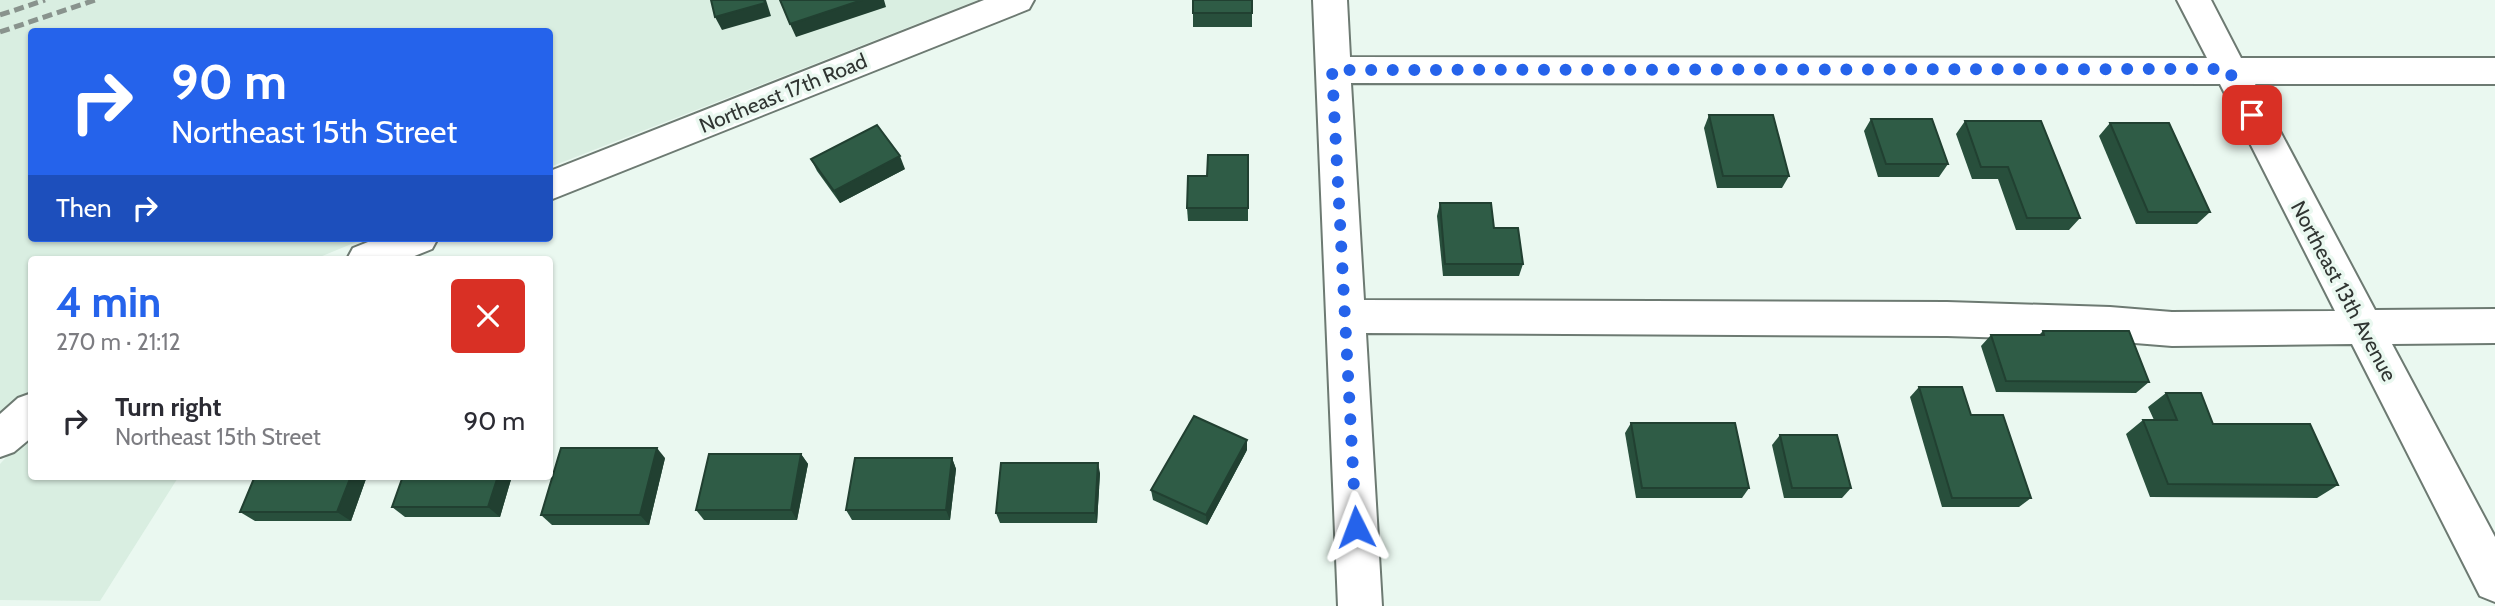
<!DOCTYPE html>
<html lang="en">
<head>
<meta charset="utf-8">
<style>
  :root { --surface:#fff; --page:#f7f7f7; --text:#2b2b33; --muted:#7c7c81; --accent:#2563eb }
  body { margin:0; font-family:Cabin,sans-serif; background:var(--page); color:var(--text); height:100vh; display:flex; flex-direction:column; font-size:26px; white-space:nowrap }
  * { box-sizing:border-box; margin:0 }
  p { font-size:23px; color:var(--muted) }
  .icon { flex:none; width:38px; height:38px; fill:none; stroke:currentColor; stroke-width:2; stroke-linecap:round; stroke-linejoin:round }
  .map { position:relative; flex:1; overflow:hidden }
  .panel { position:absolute; left:28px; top:256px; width:525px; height:224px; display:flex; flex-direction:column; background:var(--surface); border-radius:7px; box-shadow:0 2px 5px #0004 }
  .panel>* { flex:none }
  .top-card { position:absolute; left:28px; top:28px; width:525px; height:214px; border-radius:7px; box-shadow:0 2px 5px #0004; background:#2563eb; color:#fff; overflow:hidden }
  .pin { position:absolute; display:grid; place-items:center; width:60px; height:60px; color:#fff; margin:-30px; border-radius:14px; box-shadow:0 4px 10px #0006 }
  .me { position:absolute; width:77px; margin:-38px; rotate:357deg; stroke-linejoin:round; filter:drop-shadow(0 0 5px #0008) }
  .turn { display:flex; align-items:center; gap:24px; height:147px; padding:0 28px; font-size:32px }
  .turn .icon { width:91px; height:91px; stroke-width:2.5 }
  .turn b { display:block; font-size:49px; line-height:60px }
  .then { display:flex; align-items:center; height:66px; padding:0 28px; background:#0003; gap:14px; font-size:26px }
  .round { display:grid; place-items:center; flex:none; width:74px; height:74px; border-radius:7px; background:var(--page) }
  .head { display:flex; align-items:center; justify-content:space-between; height:119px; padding:0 28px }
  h1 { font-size:42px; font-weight:700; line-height:52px; color:var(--accent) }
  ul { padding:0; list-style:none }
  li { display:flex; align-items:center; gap:21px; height:91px; padding:0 28px }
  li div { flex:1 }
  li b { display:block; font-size:26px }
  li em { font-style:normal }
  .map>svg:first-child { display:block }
  .built { fill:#d9eee1 }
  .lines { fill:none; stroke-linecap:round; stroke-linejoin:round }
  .minor-casing { stroke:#6d7a72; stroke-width:4 }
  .minor { fill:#fff; fill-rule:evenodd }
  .rail { stroke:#89938d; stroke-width:5; stroke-dasharray:10 5; stroke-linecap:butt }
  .wall { fill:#284f3c }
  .shaded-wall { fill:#214031 }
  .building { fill:#2f5c46; stroke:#214031; stroke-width:2 }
  .route { stroke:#2563eb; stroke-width:12; stroke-dasharray:0 21.6 }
  .labels { text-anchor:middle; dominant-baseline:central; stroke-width:7; stroke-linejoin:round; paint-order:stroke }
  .street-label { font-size:21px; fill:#303532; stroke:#eaf8f0 }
</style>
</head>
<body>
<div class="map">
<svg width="2495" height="606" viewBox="0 0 2495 606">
  <rect width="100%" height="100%" fill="#eaf8f0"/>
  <g class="built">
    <polygon points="0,0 978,0 550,167 550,32 32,32 32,238 366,238 315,259 32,259 31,392 0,416"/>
    <polygon points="31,431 32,476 179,476 100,601 0,600 0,464"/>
  </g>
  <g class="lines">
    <g class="minor-casing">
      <g id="minor">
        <polygon points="984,0 1034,0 1029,9 550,200 550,171"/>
        <path d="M1313,0H1347L1350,57L2207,58L2177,0H2211L2241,58H2495V84H2255L2375,310L2495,309V343L2392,344L2495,537V602L2480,596L2352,344L2172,346L2110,341L1947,336L1366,333L1382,606H1338ZM1351,83L2220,84L2335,311L2172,312L2110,307L1947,302L1364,300Z"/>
        <polygon points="378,238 438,238 432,249 407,259 347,259 353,248"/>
        <polygon points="32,393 32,437 14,452 0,457 0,414 18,398"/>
      </g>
    </g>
    <use href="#minor" class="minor"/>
    <g class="rail">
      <polyline points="0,15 45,0"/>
      <polyline points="0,32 95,0"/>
    </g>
  </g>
  <g class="wall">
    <polygon points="1252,0 1252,27 1193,27 1193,13"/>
    <polygon points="1709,115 1789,176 1782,188 1717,188 1704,128"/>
    <polygon points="1871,119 1948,164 1939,177 1878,177 1864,131"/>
    <polygon points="1965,121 2080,218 2069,230 2016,230 1998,179 1972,179 1956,134"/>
    <polygon points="2110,123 2210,212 2197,224 2136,224 2099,136"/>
    <polygon points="1248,155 1248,221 1188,221 1187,208 1207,176"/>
    <polygon points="811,159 905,169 840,203 817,171"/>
    <polygon points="1440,203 1494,228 1523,264 1519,276 1443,276 1437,216"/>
    <polygon points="2043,331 2149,382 2136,393 1996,392 1981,346 1991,335 2039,335"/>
    <polygon points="1919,387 1971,415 2031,498 2019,507 1942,507 1910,397"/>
    <polygon points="2166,393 2213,424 2338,485 2317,498 2150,497 2126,434 2143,420 2154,420 2148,407"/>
    <polygon points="1631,423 1749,488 1742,498 1636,498 1625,433"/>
    <polygon points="1780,435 1851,488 1842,498 1784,498 1772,445"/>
    <polygon points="1247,450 1207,525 1153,500 1151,490"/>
    <polygon points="801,454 808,464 797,520 704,520 696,510"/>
    <polygon points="665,458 649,525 552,525 541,515"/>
    <polygon points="952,458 956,469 950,520 852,520 846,510"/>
    <polygon points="1100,473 1097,523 1000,523 996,513"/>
    <polygon points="255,476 367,476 351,521 255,521 240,512"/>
    <polygon points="403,476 512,476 500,517 405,517 392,507"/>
  </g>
  <g class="shaded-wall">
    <polygon points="764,0 766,0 771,16 722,30 715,17"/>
    <polygon points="862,0 884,0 886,7 796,37 790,24"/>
    <polygon points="900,156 905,169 840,203 834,191"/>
    <polygon points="1247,440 1247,450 1207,525 1206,515"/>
    <polygon points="657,448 665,458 649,525 640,515"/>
    <polygon points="801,454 808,464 797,520 791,510"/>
    <polygon points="952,458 956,469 950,520 946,510"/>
    <polygon points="1098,463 1100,473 1097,523 1095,513"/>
    <polygon points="351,476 367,476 351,521 337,512"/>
    <polygon points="498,476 512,476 500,517 488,507"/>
  </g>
  <g class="building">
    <polygon points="711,0 764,0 765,3 715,17"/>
    <polygon points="780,0 862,0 790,24"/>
    <rect x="1193" y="0" width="59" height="13"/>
    <polygon points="1709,115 1773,115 1789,176 1723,176"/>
    <polygon points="1871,119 1932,119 1948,164 1886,164"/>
    <polygon points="1965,121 2041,121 2080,218 2027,218 2008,167 1981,167"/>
    <polygon points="2110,123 2169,123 2210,212 2148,212"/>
    <polygon points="877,125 900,156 834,191 811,159"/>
    <polygon points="1208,155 1248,155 1248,208 1187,208 1188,176 1207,176"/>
    <polygon points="1440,203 1491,203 1494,228 1518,228 1523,264 1445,264"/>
    <polygon points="2043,331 2129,331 2149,382 2006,381 1991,335 2044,335"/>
    <polygon points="1919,387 1962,387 1971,415 2003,415 2031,498 1952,498"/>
    <polygon points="2166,393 2201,393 2213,424 2310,424 2338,485 2168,484 2143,420 2177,420"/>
    <polygon points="1194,416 1247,440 1206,515 1151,490"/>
    <polygon points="1631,423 1735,423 1749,488 1642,488"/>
    <polygon points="1780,435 1837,435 1851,488 1792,488"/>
    <polygon points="561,448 657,448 640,515 541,515"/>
    <polygon points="709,454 801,454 791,510 696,510"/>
    <polygon points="855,458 952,458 946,510 846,510"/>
    <polygon points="1001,463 1098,463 1095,513 996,513"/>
    <polygon points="255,476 351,476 337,512 240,512"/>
    <polygon points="403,476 498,476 488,507 392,507"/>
  </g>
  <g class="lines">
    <polyline class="route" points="1356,527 1332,70 2228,69 2252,115"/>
  </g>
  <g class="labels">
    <g class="street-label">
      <text transform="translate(783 93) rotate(-22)">Northeast 17th Road</text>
      <text transform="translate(2344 291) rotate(62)">Northeast 13th Avenue</text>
    </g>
  </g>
</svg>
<div class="pin" style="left:2252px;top:115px;background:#d93025"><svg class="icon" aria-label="arrive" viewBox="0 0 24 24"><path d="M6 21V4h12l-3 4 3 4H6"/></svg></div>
<svg class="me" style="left:1356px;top:527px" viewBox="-20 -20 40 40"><path d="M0-17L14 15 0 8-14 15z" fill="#2563eb" stroke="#fff" stroke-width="4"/></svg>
<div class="top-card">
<div class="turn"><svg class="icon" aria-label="right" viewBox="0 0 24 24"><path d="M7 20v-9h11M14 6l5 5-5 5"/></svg><div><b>90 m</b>Northeast 15th Street</div></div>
<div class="then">Then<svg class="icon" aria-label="right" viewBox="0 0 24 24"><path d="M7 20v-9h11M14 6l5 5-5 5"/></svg></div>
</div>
<section class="panel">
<div class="head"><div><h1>4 min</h1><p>270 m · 21:12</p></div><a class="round" style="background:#d93025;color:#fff"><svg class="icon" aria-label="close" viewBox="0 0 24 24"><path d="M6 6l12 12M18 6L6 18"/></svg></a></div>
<ul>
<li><svg class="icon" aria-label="right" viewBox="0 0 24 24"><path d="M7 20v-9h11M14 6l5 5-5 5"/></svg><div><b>Turn right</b><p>Northeast 15th Street</p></div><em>90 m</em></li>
</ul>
</section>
</div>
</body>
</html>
